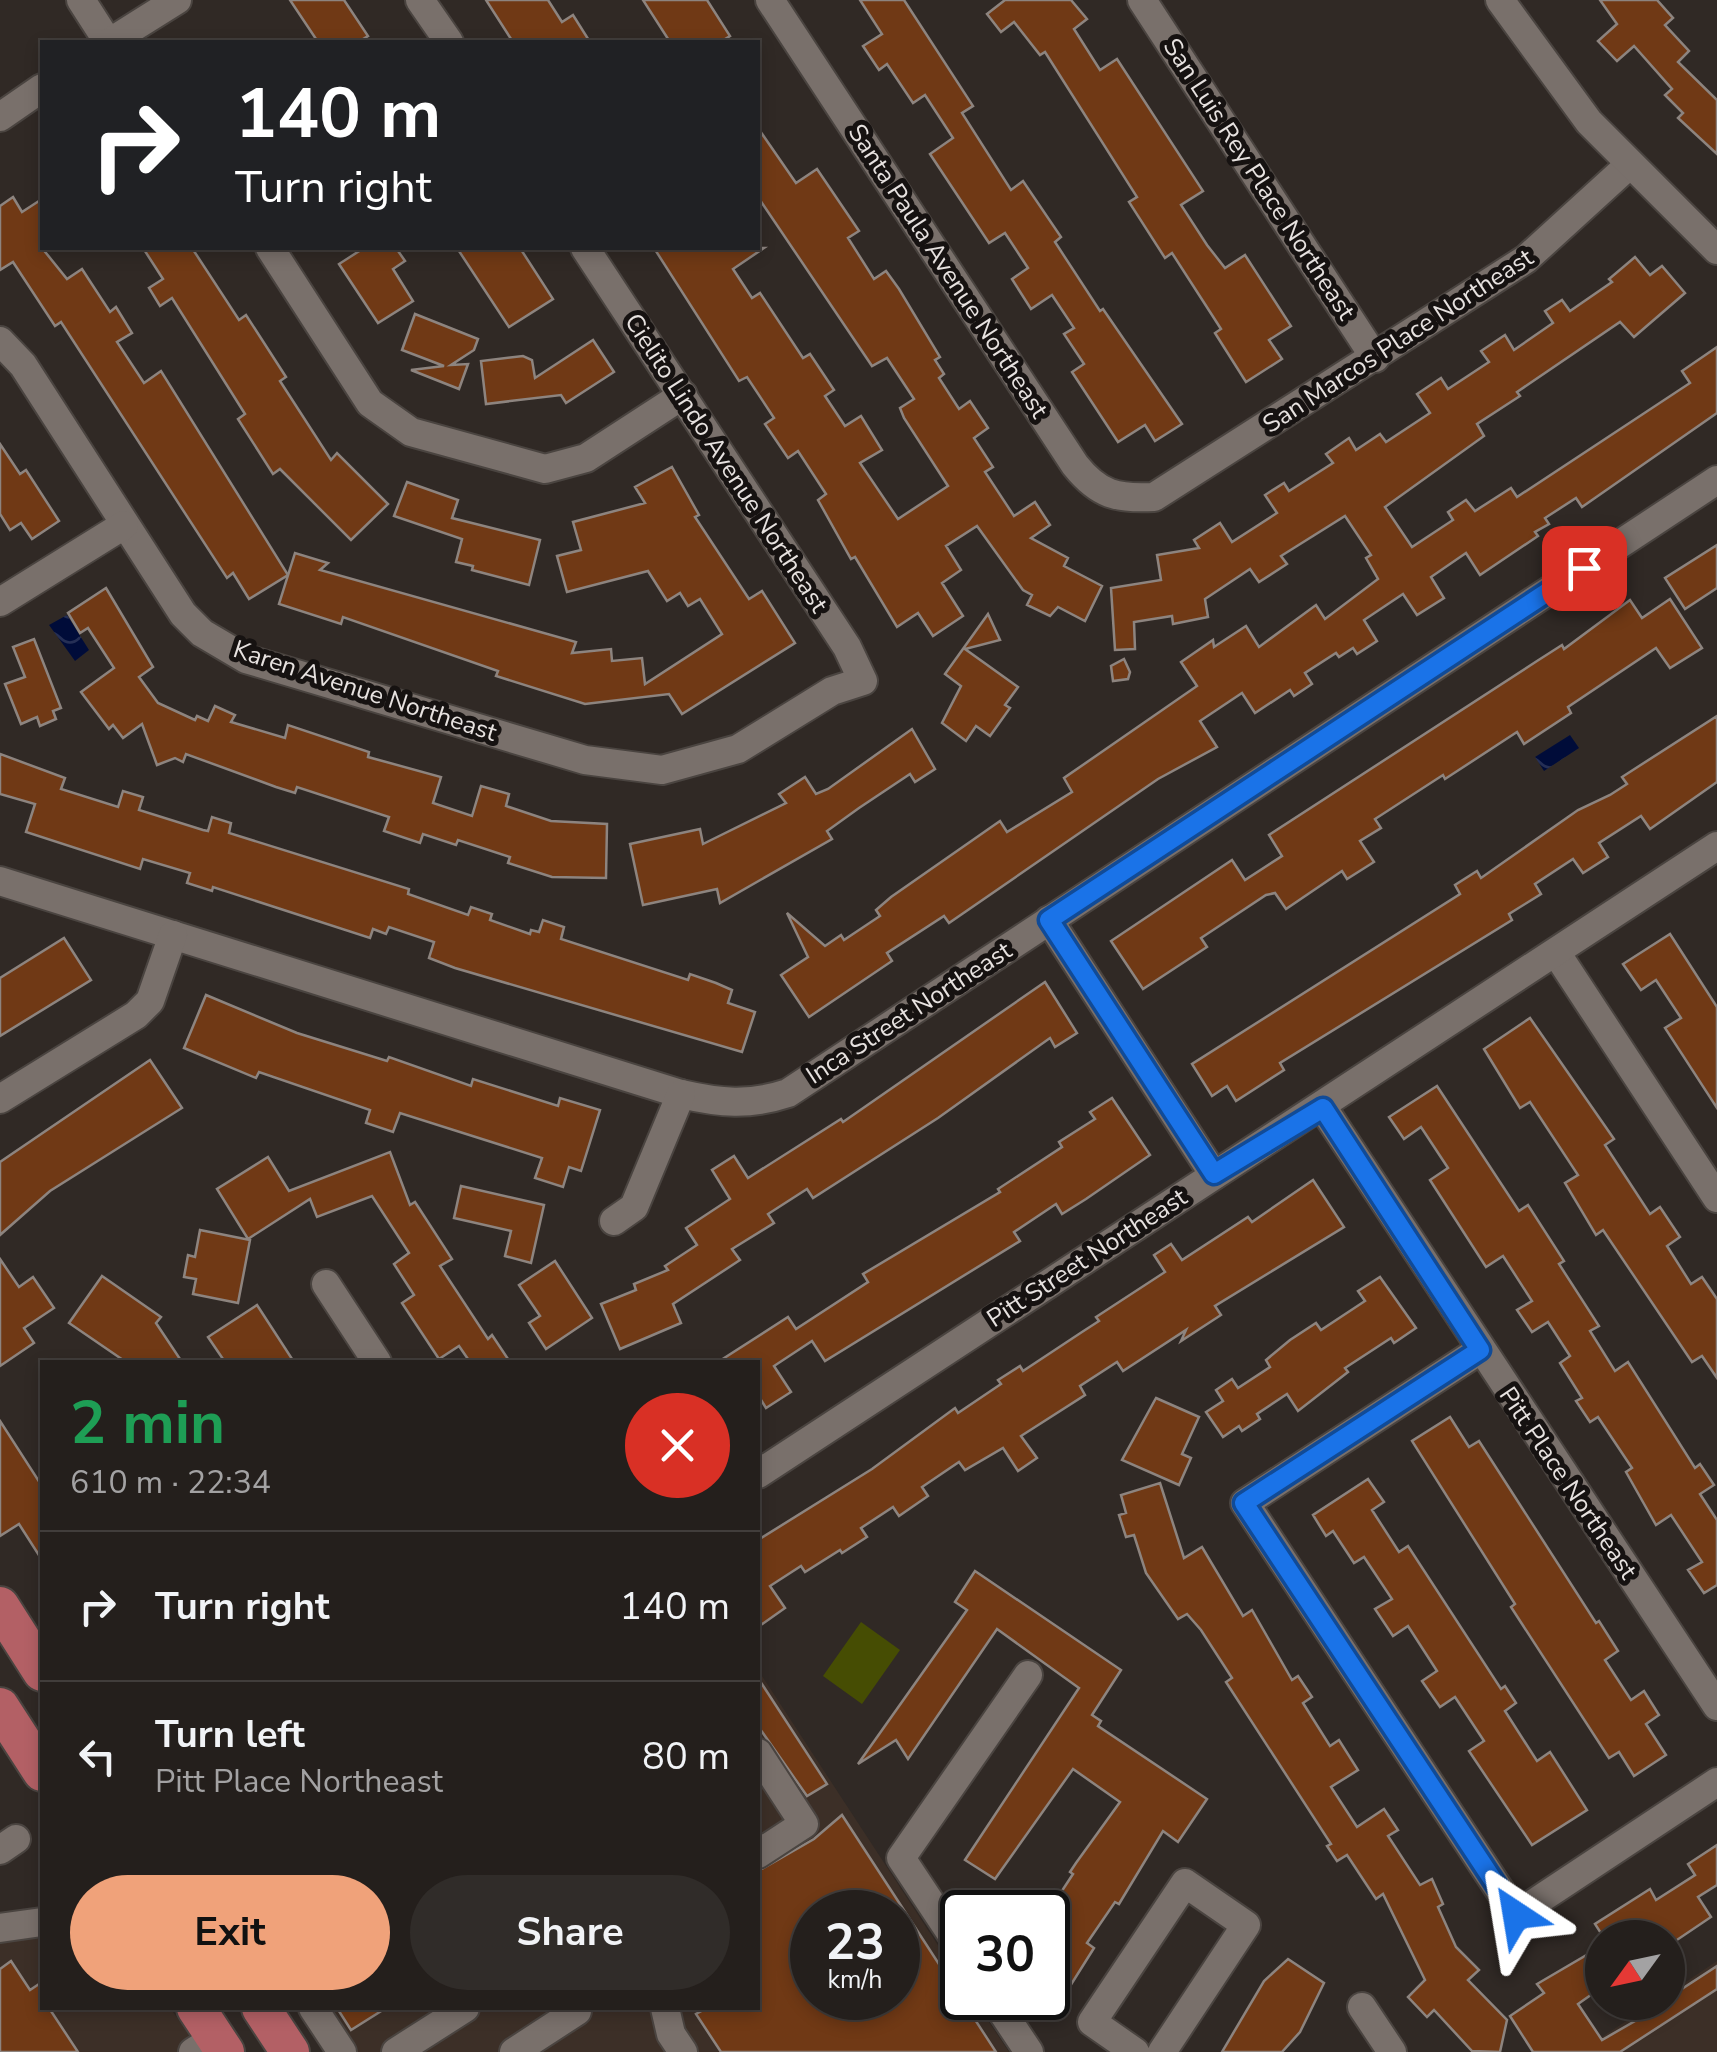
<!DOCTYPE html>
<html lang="en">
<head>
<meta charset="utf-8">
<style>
  :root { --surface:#241f1c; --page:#302c29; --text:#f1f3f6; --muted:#a3a2a3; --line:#413d3b; --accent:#f0a27a }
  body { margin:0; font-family:"Nunito Sans",sans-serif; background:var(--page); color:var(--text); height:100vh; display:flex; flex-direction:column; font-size:38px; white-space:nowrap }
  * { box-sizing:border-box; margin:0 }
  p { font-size:32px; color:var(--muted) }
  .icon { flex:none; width:55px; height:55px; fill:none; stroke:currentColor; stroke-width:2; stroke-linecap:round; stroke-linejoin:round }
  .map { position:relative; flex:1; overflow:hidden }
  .panel { position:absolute; left:40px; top:1360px; width:720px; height:650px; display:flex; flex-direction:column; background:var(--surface); border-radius:0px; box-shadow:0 5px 15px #0003,0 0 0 2px var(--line) }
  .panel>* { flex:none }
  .guide { position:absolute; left:40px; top:40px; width:720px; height:210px; border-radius:0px; box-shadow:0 5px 15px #0003,0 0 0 2px var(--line); background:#202124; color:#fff; overflow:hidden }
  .needle { width:65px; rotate:237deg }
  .controls { position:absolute; left:1585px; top:1920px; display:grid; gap:20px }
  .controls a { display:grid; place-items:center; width:100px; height:100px; border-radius:50%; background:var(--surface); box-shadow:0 5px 15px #0003,0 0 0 2px var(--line); font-size:50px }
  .speed { position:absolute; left:790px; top:1890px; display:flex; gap:20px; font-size:50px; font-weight:700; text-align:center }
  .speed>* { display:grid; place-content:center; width:130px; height:130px; border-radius:50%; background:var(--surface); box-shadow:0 5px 15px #0003,0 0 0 2px var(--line); line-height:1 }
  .speed small { font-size:25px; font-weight:400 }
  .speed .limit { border:5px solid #111; border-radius:15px; background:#fff; color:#111 }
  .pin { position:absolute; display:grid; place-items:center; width:85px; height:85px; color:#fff; margin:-42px; border-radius:20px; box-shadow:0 5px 15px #0006 }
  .me { position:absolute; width:110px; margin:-55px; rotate:327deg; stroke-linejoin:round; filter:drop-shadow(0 0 8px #0008) }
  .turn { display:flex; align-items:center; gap:35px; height:210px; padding:0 30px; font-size:45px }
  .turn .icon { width:130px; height:130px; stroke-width:2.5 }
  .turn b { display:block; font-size:70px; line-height:85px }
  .round { display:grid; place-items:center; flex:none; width:105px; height:105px; border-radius:52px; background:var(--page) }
  .head { display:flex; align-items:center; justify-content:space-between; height:170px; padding:0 30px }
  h1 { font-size:60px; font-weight:700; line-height:75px; color:#1e9e55 }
  .action { display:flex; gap:20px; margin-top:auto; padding:20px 30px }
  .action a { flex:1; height:115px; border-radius:60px; background:var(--accent); color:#111; font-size:40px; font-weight:700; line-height:115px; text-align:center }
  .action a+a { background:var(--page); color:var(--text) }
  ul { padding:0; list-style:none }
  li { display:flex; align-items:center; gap:30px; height:150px; padding:0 30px; border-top:2px solid var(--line) }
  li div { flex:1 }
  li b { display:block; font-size:38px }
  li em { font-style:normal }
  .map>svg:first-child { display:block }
  .built { fill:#3c2f27; fill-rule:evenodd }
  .park { fill:#464d03 }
  .water { fill:url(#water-waves) }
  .building { fill:#703915; stroke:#8d847f; stroke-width:2.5; fill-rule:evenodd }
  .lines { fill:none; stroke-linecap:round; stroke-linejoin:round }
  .minor-casing { stroke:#4a4440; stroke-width:32 }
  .major-casing { stroke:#4a4440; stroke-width:42 }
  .minor { stroke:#79706b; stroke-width:28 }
  .major { stroke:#b36065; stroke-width:38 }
  .route-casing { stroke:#114b97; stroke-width:25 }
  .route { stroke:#1a73e8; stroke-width:18 }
  .labels { text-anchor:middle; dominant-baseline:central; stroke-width:10; stroke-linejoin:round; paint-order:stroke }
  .street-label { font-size:25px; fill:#e7e2e0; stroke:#161211 }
</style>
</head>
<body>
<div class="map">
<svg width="1717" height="2052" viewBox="0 0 1717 2052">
  <defs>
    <pattern id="water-waves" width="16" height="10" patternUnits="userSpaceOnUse" patternTransform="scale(2.5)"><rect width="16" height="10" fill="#000c39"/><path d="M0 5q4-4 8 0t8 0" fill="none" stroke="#252f55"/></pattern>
  </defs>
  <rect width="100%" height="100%" fill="#302925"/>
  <g class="built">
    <path d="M758,1670L962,1982V1998H973L1009,2052H324L295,2008H758ZM812,1912H898V1998H812Z"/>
    <polygon points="42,1938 42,2008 170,2008 202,2052 0,2052 0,1942"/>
    <polygon points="1717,1961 1717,2052 1579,2052 1654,2003 1668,2002 1668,1994"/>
  </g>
  <polygon class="park" points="861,1622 900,1650 862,1704 823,1676"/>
  <g class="water">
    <polygon points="67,615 89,650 75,661 49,625"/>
    <polygon points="1570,735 1579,748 1544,771 1535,757"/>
  </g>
  <g class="building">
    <polygon points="290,0 344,0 368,36 358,42 318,42"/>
    <polygon points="486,0 548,0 562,22 573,15 590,42 513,42"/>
    <polygon points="643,0 707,0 730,36 720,42 670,42"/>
    <polygon points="860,0 904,0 973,106 962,113 1011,190 1023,181 1061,237 1055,242 1100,311 1103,309 1182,424 1155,441 1145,425 1118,442 1072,372 1084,364 1064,334 1074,328 1052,295 1031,309 1012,279 1028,268 1005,233 989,243 930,154 953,138 925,95 913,103 887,64 879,70 863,46 882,34"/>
    <polygon points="1005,0 1071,0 1087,19 1074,29 1100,70 1117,59 1203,191 1181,205 1207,245 1225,268 1245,255 1291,326 1269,340 1282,359 1246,382 1215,333 1221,329 1172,253 1165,258 1129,202 1137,197 1045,52 1040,55 1014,22 1001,32 987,14"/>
    <polygon points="1600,0 1657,0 1673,18 1665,25 1689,51 1678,62 1717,100 1717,154 1678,118 1683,113 1665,95 1672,89 1634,46 1617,61 1598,41 1617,24"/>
    <polygon points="758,128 796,183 817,169 859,231 848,238 874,279 886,271 899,289 940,357 935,360 944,374 939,378 959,409 970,401 988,428 974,438 993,467 985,472 1014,516 1035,502 1050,525 1031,538 1068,558 1064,566 1102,586 1085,621 1058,607 1050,616 1027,605 1032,595 1023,590 977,526 946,546 961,570 942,583 963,616 933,636 918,613 897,627 855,557 851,559 818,500 826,494 798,451 788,458 765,424 774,418 747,377 739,381 654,248 764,248 733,269 752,298 760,293 803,358 810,354 834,390 825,396 845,426 861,416 882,450 860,463 898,519 948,486 904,418 900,408 914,399 887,358 872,366 758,197"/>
    <polygon points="13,197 22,212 42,199 42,248 67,279 82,269 110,312 116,307 132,333 117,342 144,383 161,371 288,575 249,599 233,573 227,578 61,322 55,326 13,262 0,270 0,206"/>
    <polygon points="143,248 192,248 239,320 246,315 286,377 280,381 331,460 337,453 388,504 351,540 280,469 273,474 238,419 245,414 172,298 160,306 149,288 163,279"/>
    <polygon points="364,248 396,248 405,261 393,269 413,301 378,323 339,264"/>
    <polygon points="457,248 520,248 553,299 509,327"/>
    <polygon points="1635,257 1650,275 1662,266 1685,293 1634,337 1620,322 1517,392 1520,396 1477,424 1484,436 1385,507 1412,547 1453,520 1448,512 1466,500 1475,511 1511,488 1517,497 1690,383 1682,371 1717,347 1717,413 1582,507 1576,498 1545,518 1549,524 1535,532 1538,536 1480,575 1466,553 1431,577 1444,598 1417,615 1403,594 1364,620 1377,641 1357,654 1353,648 1339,657 1336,653 1305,673 1312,684 1294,696 1290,690 1255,713 1242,693 1200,721 1217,747 1158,779 949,923 944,916 887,953 892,961 809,1017 781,975 808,957 787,913 825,946 841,935 844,940 880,916 876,910 891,897 1000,821 1007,832 1072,792 1064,778 1197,686 1181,662 1213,640 1214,647 1246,626 1259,647 1316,605 1325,619 1378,579 1366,558 1371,555 1345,516 1281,556 1287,564 1259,582 1250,569 1205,599 1208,617 1173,624 1172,616 1134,622 1135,649 1115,650 1111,588 1161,580 1157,555 1199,548 1194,540 1220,523 1232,542 1277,513 1265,495 1284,483 1289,491 1333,463 1326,454 1349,438 1356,450 1380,434 1386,442 1430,413 1417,394 1441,378 1448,389 1489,362 1481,351 1505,335 1514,350 1553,323 1545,311 1562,300 1570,311 1612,282 1609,279"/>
    <polygon points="415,314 478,339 474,350 451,365 468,364 459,389 411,370 444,366 402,350"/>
    <polygon points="593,340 614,372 566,403 561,395 486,404 481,361 523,356 532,360 535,378"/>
    <polygon points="0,444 20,474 26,470 59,521 32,539 21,523 10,530 0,514"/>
    <polygon points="672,467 699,515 695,517 749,599 762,591 795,643 682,714 669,694 585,704 496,676 498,671 343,617 341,624 279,604 295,553 328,563 320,570 576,642 572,653 611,649 612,661 642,658 645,684 722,634 700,599 688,606 680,593 667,601 648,571 567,592 557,556 581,550 573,522 645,503 635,487"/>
    <polygon points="407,482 458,500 452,518 540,540 529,585 472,570 473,566 456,562 462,539 394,516"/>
    <polygon points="1717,545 1717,588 1685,609 1665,578"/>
    <polygon points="106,588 153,667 139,677 158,703 195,720 197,716 208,721 215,706 235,715 231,722 285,738 288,725 369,752 368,757 441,777 433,803 472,816 481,786 509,794 506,806 551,821 607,824 606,878 552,877 508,863 510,857 458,840 456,845 423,834 420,843 384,831 389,817 297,787 295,793 276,787 186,754 183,762 175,758 157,765 142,724 123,738 113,725 109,729 81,692 114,668 88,628 80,633 68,613"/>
    <polygon points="1670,599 1702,648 1670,668 1656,648 1568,707 1571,713 1524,744 1517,732 1445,779 1443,775 1375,819 1381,828 1360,841 1374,862 1347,879 1342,871 1286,909 1275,893 1266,895 1201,938 1207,947 1143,989 1111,941 1232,860 1245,880 1282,856 1269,835 1537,661 1562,645 1564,649 1630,600 1642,618"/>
    <polygon points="988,614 1000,640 965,649 1018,687 1005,705 1010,708 990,736 976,726 966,741 942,723 961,686 945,674"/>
    <polygon points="34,639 61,708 53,711 56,719 40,726 37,717 21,724 5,684 25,677 13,647"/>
    <polygon points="1124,659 1130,672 1128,679 1113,681 1111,666"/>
    <polygon points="1717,716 1717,782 1650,829 1641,816 1599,843 1608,857 1583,873 1573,859 1535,884 1541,894 1509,914 1512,920 1280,1063 1284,1070 1236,1101 1227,1086 1212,1096 1192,1064 1460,894 1455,885 1477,871 1481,878 1578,810 1610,795 1627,784 1622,777"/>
    <polygon points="912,729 935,769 915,782 910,774 859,808 827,831 832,839 720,903 717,889 643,905 630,844 700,829 703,844 786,803 779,794 805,777 816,794 828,789"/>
    <polygon points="0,754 65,778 61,789 118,807 123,791 143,797 139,810 203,830 208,831 212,817 231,823 229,833 409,889 408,894 468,915 471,907 492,914 490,920 530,934 531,930 539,932 543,920 564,927 561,939 688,980 690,974 716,983 732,990 728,1003 755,1012 742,1052 455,968 429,958 434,942 389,927 386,934 373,929 370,938 213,887 212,891 187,883 190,873 143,859 140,869 26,832 35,804 0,794"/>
    <polygon points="1670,934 1717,1007 1717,1108 1665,1028 1681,1018 1656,980 1641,990 1623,964"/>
    <polygon points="64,938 91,980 0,1036 0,978"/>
    <polygon points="1045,982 1077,1033 1055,1047 1050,1038 938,1118 813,1198 807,1189 768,1214 774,1223 732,1249 740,1260 673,1304 681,1323 620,1349 601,1304 636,1290 634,1284 668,1270 665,1266 697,1245 686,1228 730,1199 712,1170 734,1156 748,1178 841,1119 843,1122"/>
    <polygon points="206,995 297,1033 387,1061 389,1057 471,1086 473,1079 558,1106 560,1098 600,1110 581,1171 569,1167 563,1187 535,1178 542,1158 400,1113 393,1132 366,1123 370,1110 259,1072 256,1078 184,1048"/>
    <polygon points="1530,1018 1614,1139 1605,1145 1650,1214 1660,1207 1680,1237 1667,1246 1691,1284 1702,1277 1717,1299 1717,1378 1702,1356 1692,1362 1603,1230 1596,1235 1565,1183 1578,1175 1530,1102 1520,1108 1484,1049"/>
    <polygon points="150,1060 182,1108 50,1191 0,1235 0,1162"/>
    <polygon points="1437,1086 1519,1211 1528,1205 1564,1261 1559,1264 1599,1326 1590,1331 1615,1371 1628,1362 1695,1468 1700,1464 1714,1485 1700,1494 1717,1520 1717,1585 1704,1593 1688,1570 1702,1562 1671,1515 1656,1525 1626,1472 1632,1468 1598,1417 1590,1422 1576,1401 1582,1398 1560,1363 1570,1356 1548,1322 1532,1332 1517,1310 1532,1301 1503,1256 1486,1267 1430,1180 1448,1168 1421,1127 1404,1139 1389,1117"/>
    <polygon points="1112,1098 1150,1155 1086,1199 1062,1214 1056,1204 1014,1232 1020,1241 825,1361 812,1341 774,1366 791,1392 766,1408 758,1395 758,1362 718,1362 788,1317 796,1329 868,1282 863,1274 1000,1192 998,1189 1062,1147 1059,1142 1095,1119 1090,1112"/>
    <polygon points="390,1152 410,1205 415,1202 452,1259 440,1266 488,1339 492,1335 510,1362 470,1362 459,1346 439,1359 402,1303 414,1295 394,1264 409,1253 372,1196 317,1217 310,1199 248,1239 217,1189 268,1157 289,1191"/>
    <polygon points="1313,1180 1344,1227 1215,1306 1221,1315 1181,1341 1186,1330 1123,1371 1117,1362 1080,1386 1085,1395 1021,1436 1037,1458 1018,1471 1003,1448 965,1470 959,1462 922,1487 928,1496 899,1516 893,1507 861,1528 867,1537 842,1553 840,1550 805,1572 801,1566 770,1586 785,1608 758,1627 758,1540 872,1469 955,1408 958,1413 1001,1384 998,1380 1020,1366 1023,1371 1082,1332 1099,1321 1096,1317 1165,1272 1154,1255 1171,1244 1182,1260 1248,1217 1252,1222"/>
    <polygon points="461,1186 544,1205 531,1263 505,1256 511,1231 454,1218"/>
    <polygon points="200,1230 250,1240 238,1303 193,1294 196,1279 184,1277 188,1255 195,1257"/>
    <polygon points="0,1259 19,1287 33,1277 54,1308 24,1328 34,1343 0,1366"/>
    <polygon points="555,1261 592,1318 546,1349 529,1323 540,1316 519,1285"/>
    <polygon points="102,1276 161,1317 156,1323 182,1362 126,1362 69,1323"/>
    <polygon points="1380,1277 1416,1328 1394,1343 1391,1338 1345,1368 1348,1372 1298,1411 1287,1394 1257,1414 1260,1419 1242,1431 1239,1426 1223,1437 1206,1412 1223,1401 1216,1390 1232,1379 1238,1388 1270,1367 1266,1360 1290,1340 1316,1323 1321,1330 1365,1301 1358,1291"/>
    <polygon points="257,1305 294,1362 225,1362 208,1337"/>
    <polygon points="1156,1398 1199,1417 1182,1454 1191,1458 1179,1485 1122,1460"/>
    <polygon points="1450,1417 1469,1447 1479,1441 1596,1623 1599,1621 1618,1651 1605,1660 1631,1700 1644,1691 1659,1715 1646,1724 1666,1755 1634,1776 1619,1752 1609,1758 1511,1607 1515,1604 1412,1441"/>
    <polygon points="0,1421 42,1486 42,1560 19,1524 0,1536"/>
    <polygon points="1368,1479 1384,1502 1372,1510 1399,1552 1408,1546 1501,1689 1505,1686 1516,1703 1505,1711 1537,1761 1550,1752 1587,1810 1532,1845 1469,1751 1484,1741 1455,1697 1440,1707 1422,1681 1437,1671 1408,1626 1393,1636 1375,1609 1392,1599 1364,1557 1354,1563 1333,1531 1326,1536 1313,1515"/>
    <polygon points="1160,1483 1184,1558 1202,1547 1243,1616 1252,1610 1292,1680 1298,1676 1312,1697 1303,1703 1330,1746 1339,1740 1358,1770 1331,1787 1357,1827 1384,1809 1398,1830 1388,1836 1420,1885 1432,1879 1443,1904 1438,1907 1456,1947 1479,1970 1468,1980 1507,2020 1500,2052 1472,2051 1434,2010 1427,2017 1408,1997 1425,1980 1383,1894 1376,1899 1347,1855 1337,1861 1327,1846 1331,1844 1226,1682 1232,1678 1201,1630 1187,1614 1178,1619 1146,1573 1134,1535 1126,1537 1119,1515 1126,1513 1121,1495"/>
    <polygon points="975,1571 1121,1670 1092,1715 1101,1721 1098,1726 1207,1799 1178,1842 1163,1831 1119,1904 1115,1902 1087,1943 1094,1948 1067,1991 1048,1978 1048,1912 1073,1874 1070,1872 1076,1863 1120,1802 1073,1769 995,1879 965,1860 1079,1688 997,1629 908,1759 896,1740 858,1764 967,1610 955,1602"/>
    <polygon points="758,1678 827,1784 807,1796 758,1726"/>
    <path d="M842,1815L898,1901L996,2052H721L696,2014L707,2008H758V1871L814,1839ZM812,1912H898V1998H812Z"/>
    <polygon points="1717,1845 1717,1885 1698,1897 1711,1917 1668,1946 1668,1938 1604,1938 1595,1924 1650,1889 1656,1900 1695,1875 1688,1864"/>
    <polygon points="1005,1891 1039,1912 991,1912"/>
    <polygon points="1602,1946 1602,1987 1578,2004 1602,2040 1668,2002 1668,1998 1717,1966 1717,1989 1620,2052 1533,2052 1510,2016 1544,1993 1537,1984"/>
    <polygon points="1288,1959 1324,1983 1300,2032 1282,2052 1222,2052 1264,1981"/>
    <polygon points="11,1961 30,1990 42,1982 42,2008 49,2008 78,2052 0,2052 0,1969"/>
    <polygon points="337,2008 386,2008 351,2030"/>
  </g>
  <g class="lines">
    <g class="minor-casing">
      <g id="minor">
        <polyline points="81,0 108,42"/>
        <polyline points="420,0 449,42"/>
        <path d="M770,0L1075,465C1099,495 1117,499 1154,497L1526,259L1628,166"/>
        <polyline points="1142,0 1375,358"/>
        <polyline points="1500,0 1589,122 1717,250"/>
        <polyline points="110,42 177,0"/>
        <polyline points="0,117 42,88"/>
        <polyline points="270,248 370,403 411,432 545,469 586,458 683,395"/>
        <polyline points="0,341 23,365 183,614 202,633 246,659 585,760 662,770 738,749 832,691 863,681 847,647 585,248"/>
        <polyline points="0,602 124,525"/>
        <path d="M0,881L681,1094C720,1103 749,1106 788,1093L1717,480"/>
        <polyline points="1049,920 1214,1175"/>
        <polyline points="1557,954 1717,1198"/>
        <polyline points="0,1099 136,1015 150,1001 173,935"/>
        <polyline points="1323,1108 1717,1706"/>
        <polyline points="614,1221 634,1207 681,1094"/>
        <polyline points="326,1284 377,1362"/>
        <polyline points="1480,1350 1245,1503 1516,1915 1717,1782"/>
        <polyline points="758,1474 1717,846"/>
        <polyline points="758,1753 804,1824 758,1854"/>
        <polyline points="0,1850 16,1839"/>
        <polyline points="0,1928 42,1922"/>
        <polyline points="962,1950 901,1858 1028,1675"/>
        <polyline points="993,1998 1029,2052"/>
        <polyline points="1362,2007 1392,2052"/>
        <polyline points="313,2008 342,2052"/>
        <polyline points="665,2008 671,2034 683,2052"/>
        <polyline points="193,2052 215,2038"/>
        <polyline points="396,2052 465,2008"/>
        <polyline points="514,2052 577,2011 575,2008"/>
        <polyline points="1135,2052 1092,2022 1185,1883 1246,1925 1162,2052"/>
      </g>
    </g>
    <g class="major-casing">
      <g id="major">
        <polyline points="0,1606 42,1672"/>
        <polyline points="0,1707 42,1772"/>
        <polyline points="196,2008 225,2052"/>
        <polyline points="261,2008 290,2052"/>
      </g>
    </g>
    <use href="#minor" class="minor"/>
    <use href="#major" class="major"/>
  </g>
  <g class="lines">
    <g class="route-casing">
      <polyline id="route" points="1516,1915 1244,1503 1480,1350 1323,1108 1214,1174 1049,920 1584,568"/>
    </g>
    <use href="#route" class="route"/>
  </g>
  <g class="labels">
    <g class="street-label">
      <text transform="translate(1259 179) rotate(57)">San Luis Rey Place Northeast</text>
      <text transform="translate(948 271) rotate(57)">Santa Paula Avenue Northeast</text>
      <text transform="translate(1398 341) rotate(-33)">San Marcos Place Northeast</text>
      <text transform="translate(726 463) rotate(57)">Cielito Lindo Avenue Northeast</text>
      <text transform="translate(365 691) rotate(18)">Karen Avenue Northeast</text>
      <text transform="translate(909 1013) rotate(-33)">Inca Street Northeast</text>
      <text transform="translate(1087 1258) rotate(-33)">Pitt Street Northeast</text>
      <text transform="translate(1568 1483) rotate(56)">Pitt Place Northeast</text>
    </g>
  </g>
</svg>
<div class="controls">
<a><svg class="needle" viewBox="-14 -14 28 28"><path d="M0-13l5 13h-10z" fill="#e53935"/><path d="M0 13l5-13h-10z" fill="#a3a2a3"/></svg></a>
</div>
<div class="speed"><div>23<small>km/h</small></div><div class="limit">30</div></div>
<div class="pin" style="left:1584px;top:568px;background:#d93025"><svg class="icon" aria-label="arrive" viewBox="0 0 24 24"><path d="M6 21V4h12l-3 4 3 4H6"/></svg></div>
<svg class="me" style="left:1516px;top:1915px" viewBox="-20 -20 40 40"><path d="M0-17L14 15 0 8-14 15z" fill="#1a73e8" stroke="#fff" stroke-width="4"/></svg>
<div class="guide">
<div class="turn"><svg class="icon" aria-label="right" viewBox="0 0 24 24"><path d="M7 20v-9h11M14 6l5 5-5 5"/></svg><div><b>140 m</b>Turn right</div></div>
</div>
<section class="panel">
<div class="head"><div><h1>2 min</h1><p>610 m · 22:34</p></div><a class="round" style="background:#d93025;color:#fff"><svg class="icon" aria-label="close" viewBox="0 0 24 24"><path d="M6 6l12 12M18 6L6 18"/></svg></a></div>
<ul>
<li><svg class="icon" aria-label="right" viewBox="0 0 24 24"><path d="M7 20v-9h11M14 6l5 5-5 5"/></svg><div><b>Turn right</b></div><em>140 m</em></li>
<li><svg class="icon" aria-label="left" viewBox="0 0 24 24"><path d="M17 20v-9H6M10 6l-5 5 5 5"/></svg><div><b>Turn left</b><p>Pitt Place Northeast</p></div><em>80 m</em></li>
</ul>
<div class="action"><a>Exit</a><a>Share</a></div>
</section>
</div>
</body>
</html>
